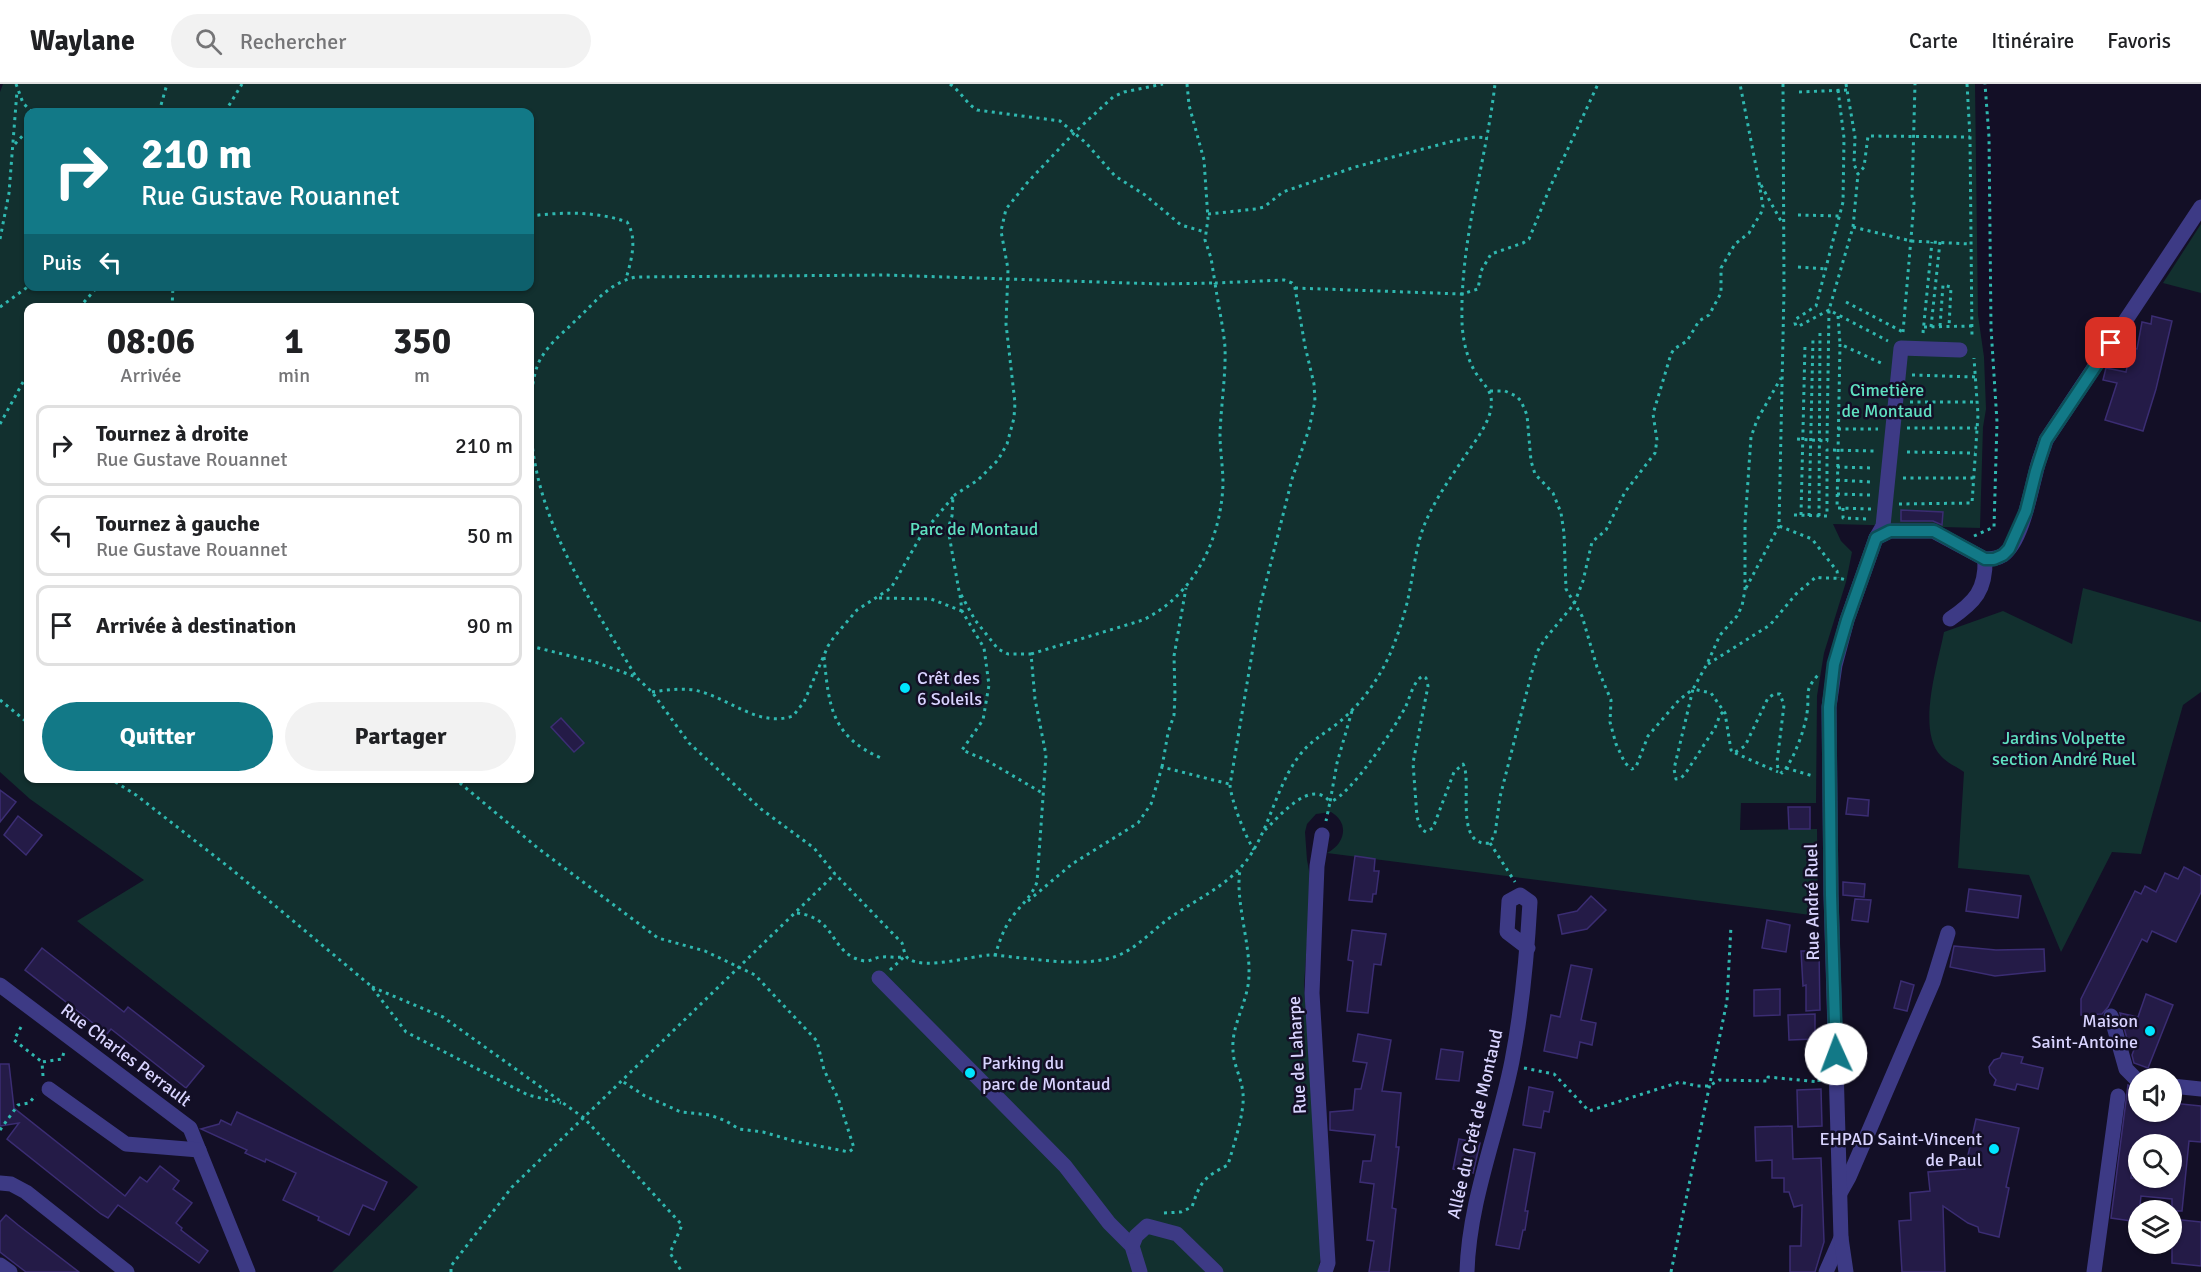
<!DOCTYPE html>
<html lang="fr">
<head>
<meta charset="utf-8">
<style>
  :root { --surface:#fff; --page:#f2f2f2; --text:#202124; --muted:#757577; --line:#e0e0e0; --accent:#127987 }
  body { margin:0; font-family:Signika,sans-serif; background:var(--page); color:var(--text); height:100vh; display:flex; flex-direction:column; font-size:22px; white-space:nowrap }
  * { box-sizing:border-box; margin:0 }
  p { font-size:20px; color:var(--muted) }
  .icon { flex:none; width:33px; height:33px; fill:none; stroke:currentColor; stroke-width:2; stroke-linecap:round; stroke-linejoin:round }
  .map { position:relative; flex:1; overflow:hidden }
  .sheet { position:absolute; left:24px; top:219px; width:510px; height:480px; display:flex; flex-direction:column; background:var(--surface); border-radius:12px; box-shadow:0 2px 4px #0004 }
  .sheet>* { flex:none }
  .hud { position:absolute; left:24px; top:24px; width:510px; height:183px; border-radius:12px; box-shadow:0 2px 4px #0004; background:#127987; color:#fff; overflow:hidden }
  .buttons { position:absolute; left:2128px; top:984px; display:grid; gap:12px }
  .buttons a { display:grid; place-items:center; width:54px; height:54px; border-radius:50%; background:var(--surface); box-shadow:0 2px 4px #0004; font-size:30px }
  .pin { position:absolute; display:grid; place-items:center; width:51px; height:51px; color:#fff; margin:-26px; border-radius:12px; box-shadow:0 3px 9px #0006 }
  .me { position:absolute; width:66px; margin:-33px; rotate:358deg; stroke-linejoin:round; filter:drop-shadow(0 0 4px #0008) }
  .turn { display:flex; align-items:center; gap:21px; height:126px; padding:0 18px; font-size:27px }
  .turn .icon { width:78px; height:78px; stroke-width:2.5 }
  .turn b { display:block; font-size:42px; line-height:51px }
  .then { display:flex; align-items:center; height:57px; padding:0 18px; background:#0003; gap:12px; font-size:22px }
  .eta { display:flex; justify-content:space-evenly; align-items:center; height:102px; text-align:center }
  .eta b { font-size:36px; font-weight:700; line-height:42px }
  .cta { display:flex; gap:12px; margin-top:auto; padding:12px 18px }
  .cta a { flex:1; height:69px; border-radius:36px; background:var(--accent); color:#fff; font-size:24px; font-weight:700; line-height:69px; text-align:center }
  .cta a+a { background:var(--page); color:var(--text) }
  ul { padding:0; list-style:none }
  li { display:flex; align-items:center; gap:18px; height:81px; margin:0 12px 9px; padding:0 6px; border:3px solid var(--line); border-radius:12px }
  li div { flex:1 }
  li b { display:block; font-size:22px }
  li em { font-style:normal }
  header { display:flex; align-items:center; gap:36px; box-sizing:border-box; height:84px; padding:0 30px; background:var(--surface); border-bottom:2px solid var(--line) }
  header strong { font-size:28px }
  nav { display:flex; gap:33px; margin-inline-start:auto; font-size:21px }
  .search { width:420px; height:54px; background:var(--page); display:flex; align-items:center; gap:15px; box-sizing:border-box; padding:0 21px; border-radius:33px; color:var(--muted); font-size:22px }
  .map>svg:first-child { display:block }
  .green { fill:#12302f; fill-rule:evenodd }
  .building { fill:#241b47; stroke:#3b2d73; stroke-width:1.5; fill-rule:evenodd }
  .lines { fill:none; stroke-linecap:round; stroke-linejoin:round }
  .path { stroke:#2fb8b0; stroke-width:3; stroke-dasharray:3 4.5; stroke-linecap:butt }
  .minor { stroke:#3d3a85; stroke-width:15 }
  .route-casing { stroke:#0c4f58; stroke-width:15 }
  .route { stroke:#127987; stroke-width:10 }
  .poi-dot { fill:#00e5ff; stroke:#130f26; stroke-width:2 }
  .labels { text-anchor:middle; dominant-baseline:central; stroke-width:5; stroke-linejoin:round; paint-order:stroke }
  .park-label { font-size:18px; fill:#5fe0c0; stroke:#130f26 }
  .poi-label { font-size:18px; fill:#d9d4ff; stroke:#130f26; text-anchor:start }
  .street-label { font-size:18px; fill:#d9d4ff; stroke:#130f26 }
</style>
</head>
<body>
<header>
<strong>Waylane</strong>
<div class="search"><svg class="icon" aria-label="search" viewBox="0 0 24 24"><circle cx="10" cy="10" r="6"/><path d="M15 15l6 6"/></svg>Rechercher</div>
<nav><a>Carte</a><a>Itinéraire</a><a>Favoris</a></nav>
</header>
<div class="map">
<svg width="2201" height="1188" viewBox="0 0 2201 1188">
  <rect width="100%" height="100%" fill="#130f26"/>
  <g class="green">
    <path d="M3,0H1975L1978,231L1984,273L1986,325L1983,343L1980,444L1833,440L1841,457L1852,468L1846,498L1824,569L1817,612L1816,719H1741L1740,746L1817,745L1818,832L1327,769C1345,760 1350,739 1331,728L1316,730L1307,740L1305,748L1307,776L1311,797L1304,902L1322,1166L1318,1188H332L418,1103L77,837L144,796L30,715L0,688V8ZM28,28H530V202H28ZM28,224H530V694H28Z"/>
    <polygon points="2201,140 2201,209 2163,199"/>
    <path d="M2083,504L2201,538V608L2183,621L2141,770L2112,768L2061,868L2029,791L1958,784L1964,688C1957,683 1947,679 1941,672C1916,646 1938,580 1944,548L2003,527L2072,560Z"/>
  </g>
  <g class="building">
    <polygon points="2152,232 2172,237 2156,305 2143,347 2105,336 2117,299 2103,296 2106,284 2126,288 2131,264 2137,265 2142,238 2151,240"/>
    <polygon points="1901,426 1943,428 1942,441 1933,437 1901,437"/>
    <polygon points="561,634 584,659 574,668 551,643"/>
    <polygon points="0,706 16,718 0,738"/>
    <polygon points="1848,714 1869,716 1868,732 1846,730"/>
    <polygon points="1788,723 1810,723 1810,745 1789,745"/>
    <polygon points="18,732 42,751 26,771 4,751"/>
    <polygon points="1355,772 1375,775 1374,787 1379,787 1376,810 1373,810 1372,818 1349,816"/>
    <polygon points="2184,783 2201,792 2201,808 2176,858 2152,847 2147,858 2142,855 2108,923 2102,930 2081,931 2081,915 2135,807 2141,810 2145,802 2156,808 2165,789 2178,795"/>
    <polygon points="1843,798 1865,800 1864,813 1843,811"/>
    <polygon points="1969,805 2021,812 2018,834 1966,827"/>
    <polygon points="1591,812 1606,826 1587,845 1562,850 1558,831 1577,827"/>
    <polygon points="1855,815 1871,816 1868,838 1852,836"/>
    <polygon points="1767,836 1790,841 1786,868 1762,864"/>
    <polygon points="1352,846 1386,850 1381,881 1374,880 1368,929 1347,927 1353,877 1348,876"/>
    <polygon points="1954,862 1996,866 2044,865 2045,887 1995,892 1950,883"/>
    <polygon points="42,864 124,928 128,923 204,982 186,1004 111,945 107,950 25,886"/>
    <polygon points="1801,867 1819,867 1820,926 1806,927 1806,901 1803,902"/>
    <polygon points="1571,881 1592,885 1581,936 1596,939 1592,961 1580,958 1577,974 1544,967 1551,931 1560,933"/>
    <polygon points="1901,897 1914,901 1907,927 1894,924"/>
    <polygon points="1780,905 1780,931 1754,932 1754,906"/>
    <polygon points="2146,910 2173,921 2148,984 2134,979 2132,971 2135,963 2129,962 2120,929 2138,933"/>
    <polygon points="1815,930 1815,955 1789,956 1788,931"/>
    <polygon points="1358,950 1391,956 1382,1007 1401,1009 1396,1063 1399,1063 1392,1124 1396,1125 1389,1188 1369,1188 1374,1157 1367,1156 1374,1100 1360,1098 1363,1077 1371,1077 1375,1051 1330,1046 1330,1028 1353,1026 1355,1005 1361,1005 1367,979 1353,977"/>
    <polygon points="1441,965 1463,968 1459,997 1436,995"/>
    <polygon points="2002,969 2023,973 2021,979 2043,984 2038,1005 2017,1000 2015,1006 1994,1001 1996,996 1990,989 1989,983 1994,976 2000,974"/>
    <polygon points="0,980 9,980 14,1024 125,1112 140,1093 147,1098 160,1082 179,1097 173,1105 192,1119 176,1139 182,1144 181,1146 208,1167 199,1179 118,1121 108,1134 101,1130 7,1055 19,1039 0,1042"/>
    <path d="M2128,1001L2139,1007V1028H2172V1019L2201,1022V1058L2189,1057L2182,1127H2172V1115L2141,1112L2138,1138L2111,1134ZM2135,1060H2172V1094H2131Z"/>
    <polygon points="1529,1003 1553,1008 1549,1028 1544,1027 1541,1044 1523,1041"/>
    <polygon points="1821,1005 1822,1042 1798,1043 1797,1006"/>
    <polygon points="237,1028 387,1098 374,1126 363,1121 349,1151 318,1136 319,1133 283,1116 296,1089 266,1075 265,1078 245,1069 247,1066 201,1045 219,1040 221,1036 231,1041"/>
    <polygon points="1976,1035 2019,1044 2006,1103 2009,1104 1999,1153 1979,1148 1978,1143 1968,1139 1943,1122 1945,1188 1902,1188 1899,1137 1911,1136 1910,1109 1930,1107 1928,1088 1965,1085"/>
    <polygon points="1792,1042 1793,1075 1821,1074 1824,1158 1815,1188 1790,1188 1790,1162 1801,1162 1802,1121 1794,1123 1789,1108 1784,1108 1784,1094 1772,1094 1772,1076 1756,1077 1755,1043"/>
    <polygon points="1459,1055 1480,1059 1473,1089 1453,1085"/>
    <polygon points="1514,1065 1535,1069 1525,1127 1528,1127 1525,1146 1523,1146 1519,1165 1496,1161"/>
    <polygon points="6,1131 18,1141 79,1188 26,1188 0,1168 0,1138"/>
    <polygon points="2172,1135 2201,1138 2201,1182 2172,1179"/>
  </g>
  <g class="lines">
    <g class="path">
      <polyline points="16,0 23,19 32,28"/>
      <path d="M950,0C961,8 966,19 977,26L1060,37L1086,59L1115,92L1145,111L1181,141L1205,148"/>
      <path d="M1187,0L1189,21L1204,76L1208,135L1205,156L1211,174L1215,199L1284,196L1292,199L1295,204L1305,262L1314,300L1315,317L1309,345L1292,395L1260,522L1230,701C1231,716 1245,752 1254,766"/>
      <polyline points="1783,0 1784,206 1779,442 1812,455 1837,487 1838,494"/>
      <polyline points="1846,0 1855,53 1854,80 1858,90 1864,83 1868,52 1970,53"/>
      <polyline points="1967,0 1970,53 1972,255"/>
      <polyline points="1838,6 1844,54 1843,118 1816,222 1796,235 1795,239 1796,242 1799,242 1829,226 1888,257"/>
      <polyline points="1799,8 1847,6"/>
      <polyline points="159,28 167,0"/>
      <polyline points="225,28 242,0"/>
      <polyline points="15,60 28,46"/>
      <polyline points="1761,101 1781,137"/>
      <polyline points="1208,130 1256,125 1264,123 1283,108 1355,83 1453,57 1475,53 1488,54"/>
      <polyline points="1798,131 1840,132"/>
      <path d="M530,132C562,128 596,127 627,138C638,155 631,177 626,195"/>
      <polyline points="1853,143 1911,157 1971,160"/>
      <polyline points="0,155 9,109 17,7"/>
      <polyline points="1798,183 1827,185"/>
      <polyline points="1295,204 1462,210 1478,205 1481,187 1491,170 1523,159 1529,155 1551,101 1598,0"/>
      <polyline points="1846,218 1903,248"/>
      <polyline points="0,223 29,202"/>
      <polyline points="79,224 98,202"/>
      <polyline points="172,224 173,202"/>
      <polyline points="1838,232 1840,260"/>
      <polyline points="1940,242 1943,201 1951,203 1949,243"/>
      <polyline points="1924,243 1972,242"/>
      <polyline points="1931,243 1940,158"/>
      <polyline points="1903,248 1914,119 1912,112 1915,0"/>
      <polyline points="1923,249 1932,158"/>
      <polyline points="1912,291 1976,293"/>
      <polyline points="1490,307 1505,307 1516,312 1521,317 1527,331 1531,377 1535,390 1553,409 1561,429 1564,449 1566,505 1582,532 1597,583 1611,616 1610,638 1616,660 1625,679 1632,685 1636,683 1648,652 1679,616 1693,605 1707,580 1720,551 1737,532 1742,522 1745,506 1745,440 1751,353 1757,336 1781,294"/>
      <polyline points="1910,318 1977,318"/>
      <polyline points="0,340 28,289"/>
      <polyline points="1907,344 1977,344"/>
      <polyline points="1838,345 1878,345"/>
      <polyline points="1797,355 1827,357 1829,226 1853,143 1858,90"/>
      <polyline points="1907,368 1975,369"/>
      <polyline points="1837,383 1874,384"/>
      <polyline points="1903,394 1974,394"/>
      <polyline points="1837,396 1871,398"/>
      <polyline points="1837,410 1871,411"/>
      <polyline points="1899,420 1972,419 1978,331 1974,274"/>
      <polyline points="1843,424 1843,434 1867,435"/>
      <polyline points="1871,425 1837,424 1840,260 1883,280"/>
      <polyline points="1794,431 1827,432 1827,366 1876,367"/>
      <polyline points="1801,431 1805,261"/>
      <polyline points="1809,432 1813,254"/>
      <polyline points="1819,432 1820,246"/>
      <polyline points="1974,452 1994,443 1997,338 1991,244 1989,53 1985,0"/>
      <polyline points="1746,504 1779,442"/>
      <polyline points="960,511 962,527 984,564 989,601 983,636 962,666 986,676 1044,710"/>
      <polyline points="879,514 931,515 962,527"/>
      <path d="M530,562L595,578L636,593L652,608L689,659L761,725L814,764L835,790L902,859C904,864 904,872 909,875C925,886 971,872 990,871C1000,871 1011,873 1021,874C1051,877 1085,882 1114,873C1137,865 1152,846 1171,833C1201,812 1233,800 1253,767C1271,737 1278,700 1299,672C1310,657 1324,650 1338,639C1360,621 1378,597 1390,570C1398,551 1405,530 1409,510C1414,486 1416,459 1426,437C1436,414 1451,393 1465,372C1474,359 1485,345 1490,329C1496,305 1482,302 1473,284C1466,271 1462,251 1462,236C1460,156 1486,78 1495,0"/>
      <path d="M824,573C829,622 831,652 881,674"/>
      <path d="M1708,580L1770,541L1796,510L1816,493C1826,495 1837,493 1846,496"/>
      <path d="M635,591C585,508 525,420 531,319C532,304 534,283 543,271C551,258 564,248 574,238C594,220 608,199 636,193L884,191L1161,200L1215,199C1218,220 1223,241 1225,263C1226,291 1221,321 1220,350C1220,367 1223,383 1223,400C1221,456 1194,511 1143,536L1031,570"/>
      <path d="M652,608C666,606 680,604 694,606C729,613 757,644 793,632L804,618L828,562L834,553L857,526L891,504L922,450L953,413"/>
      <polyline points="0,616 28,639"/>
      <path d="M1352,627L1337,679L1330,718C1352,710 1393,646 1405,624C1410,614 1413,597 1423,592L1426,594L1428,602L1413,679L1417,733L1421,745L1426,748L1433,744L1454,688L1463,680C1473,696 1453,764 1490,759L1495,750L1500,713L1537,568L1545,555L1574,520L1583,497L1592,458L1606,446L1625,408L1655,369L1657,356L1653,330L1671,270L1674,265L1687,257L1699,237L1709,231L1721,209V184L1735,160L1749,149L1761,129L1763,123L1759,98L1740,0"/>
      <path d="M1723,628L1720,631L1715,644L1685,690L1681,694L1676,695L1674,685L1693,605L1711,609L1725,629L1731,666L1734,669L1745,662L1768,614L1774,610H1780L1784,621L1777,678L1778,685L1782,689C1793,678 1805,645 1807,629C1810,609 1803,608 1818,591"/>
      <polyline points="1735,669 1778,688"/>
      <polyline points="1162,683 1168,649 1174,631 1175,611 1174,572 1186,504"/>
      <polyline points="1786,684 1813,692"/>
      <polyline points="109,694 136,711 230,784 371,902 406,948 528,1011 561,1019"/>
      <polyline points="454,694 539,765 658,854 705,867 755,891 817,957 824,986 838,1014 854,1064 849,1068 794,1057 763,1048 739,1045 726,1037 710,1031 681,1028 645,1012 622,997"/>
      <path d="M1265,746C1279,733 1311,693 1330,718L1326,737"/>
      <polyline points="1490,759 1515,798"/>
      <polyline points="1028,817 1072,780 1138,739 1151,720 1162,683 1229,700"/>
      <path d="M797,829C838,834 829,870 864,877C870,878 875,873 882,873C890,872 897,875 905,872"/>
      <path d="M995,872C999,858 1004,844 1012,833C1021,821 1032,812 1037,798L1046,671L1035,615L1031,570H1008L998,565L975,536L959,507L948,445L952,432L953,412L978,396L998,376L1007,360L1014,334L1015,319L1006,240L1008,185L1001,147L1006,125L1027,99L1075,48L1113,13L1124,8L1163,0"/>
      <polyline points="890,886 905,872"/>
      <polyline points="372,903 443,933 584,1034 682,1141 670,1169 682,1188"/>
      <polyline points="21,943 14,956 42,978"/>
      <polyline points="1524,984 1554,990 1589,1027 1680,998 1697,1002 1709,1002 1719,996 1768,997 1768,993 1819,998 1819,994"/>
      <polyline points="43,992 42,978 62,975 64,968"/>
      <polyline points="0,1046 18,1021 29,1019 36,1011"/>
      <path d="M1164,1129L1181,1128L1192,1123C1200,1098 1204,1093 1228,1081C1233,1063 1245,1028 1243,1010C1242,995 1233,980 1233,966C1231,940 1249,917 1249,890C1250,858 1235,816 1240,786"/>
      <polyline points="451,1188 451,1182 512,1103 835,790"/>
      <polyline points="1671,1188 1727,917 1731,842"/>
    </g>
    <g class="minor">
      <path d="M1876,454L1890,447H1933L1985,475C1991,475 1997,475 2003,471C2022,457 2030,410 2036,388C2038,377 2043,367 2046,356L2201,123"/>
      <path d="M1950,535C1975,518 1986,506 1985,475"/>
      <polyline points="1322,751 1317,782 1312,909 1328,1179 1325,1188"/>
      <polyline points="879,894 1065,1082 1109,1139 1132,1162 1140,1188"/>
      <polyline points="0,901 190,1044 248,1188"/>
      <polyline points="2111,932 2126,985 2139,998"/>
      <polyline points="2172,1002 2201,1005"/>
      <polyline points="49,1005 126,1060 199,1066"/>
      <polyline points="0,1099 11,1100 26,1108 127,1188"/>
      <polyline points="1840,1109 1849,1093 1933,898 1948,849"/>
      <polyline points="1132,1162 1136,1152 1147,1142 1177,1150 1216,1188"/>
      <polyline points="0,1181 10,1188"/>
      <path d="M1467,1188C1469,1116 1498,1048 1512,977C1522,925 1527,871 1530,818L1520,811L1509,817L1507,848L1528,864"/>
      <polyline points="1826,1188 1841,1154"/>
      <polyline points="1846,1188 1841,1154 1831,811 1829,623 1835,581 1847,536 1876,454 1883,442 1901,264 1960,266"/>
      <polyline points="2094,1188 2118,1012"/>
    </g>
  </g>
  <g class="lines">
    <g class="route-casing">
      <polyline id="route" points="1836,970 1831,811 1829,623 1834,580 1847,536 1876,454 1890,447 1934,447 1985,475 1994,475 2003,471 2009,465 2026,427 2036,387 2046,356 2111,259"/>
    </g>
    <use href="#route" class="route"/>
  </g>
  <g class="poi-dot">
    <circle cx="905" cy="604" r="6"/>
    <circle cx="2150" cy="947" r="6"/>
    <circle cx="970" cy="989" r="6"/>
    <circle cx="1994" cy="1065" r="6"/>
  </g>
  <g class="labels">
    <g class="park-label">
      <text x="1887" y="306">Cimetière<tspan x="1887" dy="21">de Montaud</tspan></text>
      <text x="974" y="445">Parc de Montaud</text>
      <text x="2064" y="654">Jardins Volpette<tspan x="2064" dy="21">section André Ruel</tspan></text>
    </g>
    <g class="poi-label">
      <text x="917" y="594">Crêt des<tspan x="917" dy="21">6 Soleils</tspan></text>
      <text x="2138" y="937" text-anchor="end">Maison<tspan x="2138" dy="21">Saint-Antoine</tspan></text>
      <text x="982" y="979">Parking du<tspan x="982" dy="21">parc de Montaud</tspan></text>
      <text x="1982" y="1055" text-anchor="end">EHPAD Saint-Vincent<tspan x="1982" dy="21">de Paul</tspan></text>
    </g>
    <g class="street-label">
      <text transform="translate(1812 818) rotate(-91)">Rue André Ruel</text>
      <text transform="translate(126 971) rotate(37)">Rue Charles Perrault</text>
      <text transform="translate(1297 971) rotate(-93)">Rue de Laharpe</text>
      <text transform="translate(1475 1040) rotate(-77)">Allée du Crêt de Montaud</text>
    </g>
  </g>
</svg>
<div class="buttons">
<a><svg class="icon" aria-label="sound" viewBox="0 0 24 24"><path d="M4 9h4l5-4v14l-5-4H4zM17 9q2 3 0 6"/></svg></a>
<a><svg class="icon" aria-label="search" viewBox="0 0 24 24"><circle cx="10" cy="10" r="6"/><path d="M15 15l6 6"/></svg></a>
<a><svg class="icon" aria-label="layers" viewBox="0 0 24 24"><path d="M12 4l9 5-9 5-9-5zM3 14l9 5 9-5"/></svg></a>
</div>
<div class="pin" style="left:2111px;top:259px;background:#d93025"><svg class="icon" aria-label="arrive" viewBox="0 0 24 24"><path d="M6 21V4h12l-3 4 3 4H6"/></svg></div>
<svg class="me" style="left:1836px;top:970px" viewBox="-20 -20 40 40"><circle r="19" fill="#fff"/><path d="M0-13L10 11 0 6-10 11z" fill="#127987"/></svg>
<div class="hud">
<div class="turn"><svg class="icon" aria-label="right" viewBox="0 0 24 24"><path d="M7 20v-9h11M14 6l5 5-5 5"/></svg><div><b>210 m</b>Rue Gustave Rouannet</div></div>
<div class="then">Puis<svg class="icon" aria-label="left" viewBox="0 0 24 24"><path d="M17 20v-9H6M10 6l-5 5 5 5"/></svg></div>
</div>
<section class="sheet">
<div class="eta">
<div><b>08:06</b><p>Arrivée</p></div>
<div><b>1</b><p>min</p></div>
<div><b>350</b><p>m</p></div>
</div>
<ul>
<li><svg class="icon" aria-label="right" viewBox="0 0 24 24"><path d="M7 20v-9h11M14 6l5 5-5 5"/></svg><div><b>Tournez à droite</b><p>Rue Gustave Rouannet</p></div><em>210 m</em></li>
<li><svg class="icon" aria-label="left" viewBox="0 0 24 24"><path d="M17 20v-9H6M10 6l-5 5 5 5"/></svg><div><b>Tournez à gauche</b><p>Rue Gustave Rouannet</p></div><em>50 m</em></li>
<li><svg class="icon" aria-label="arrive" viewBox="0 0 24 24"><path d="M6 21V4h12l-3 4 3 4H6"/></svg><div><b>Arrivée à destination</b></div><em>90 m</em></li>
</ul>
<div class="cta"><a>Quitter</a><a>Partager</a></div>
</section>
</div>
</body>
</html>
